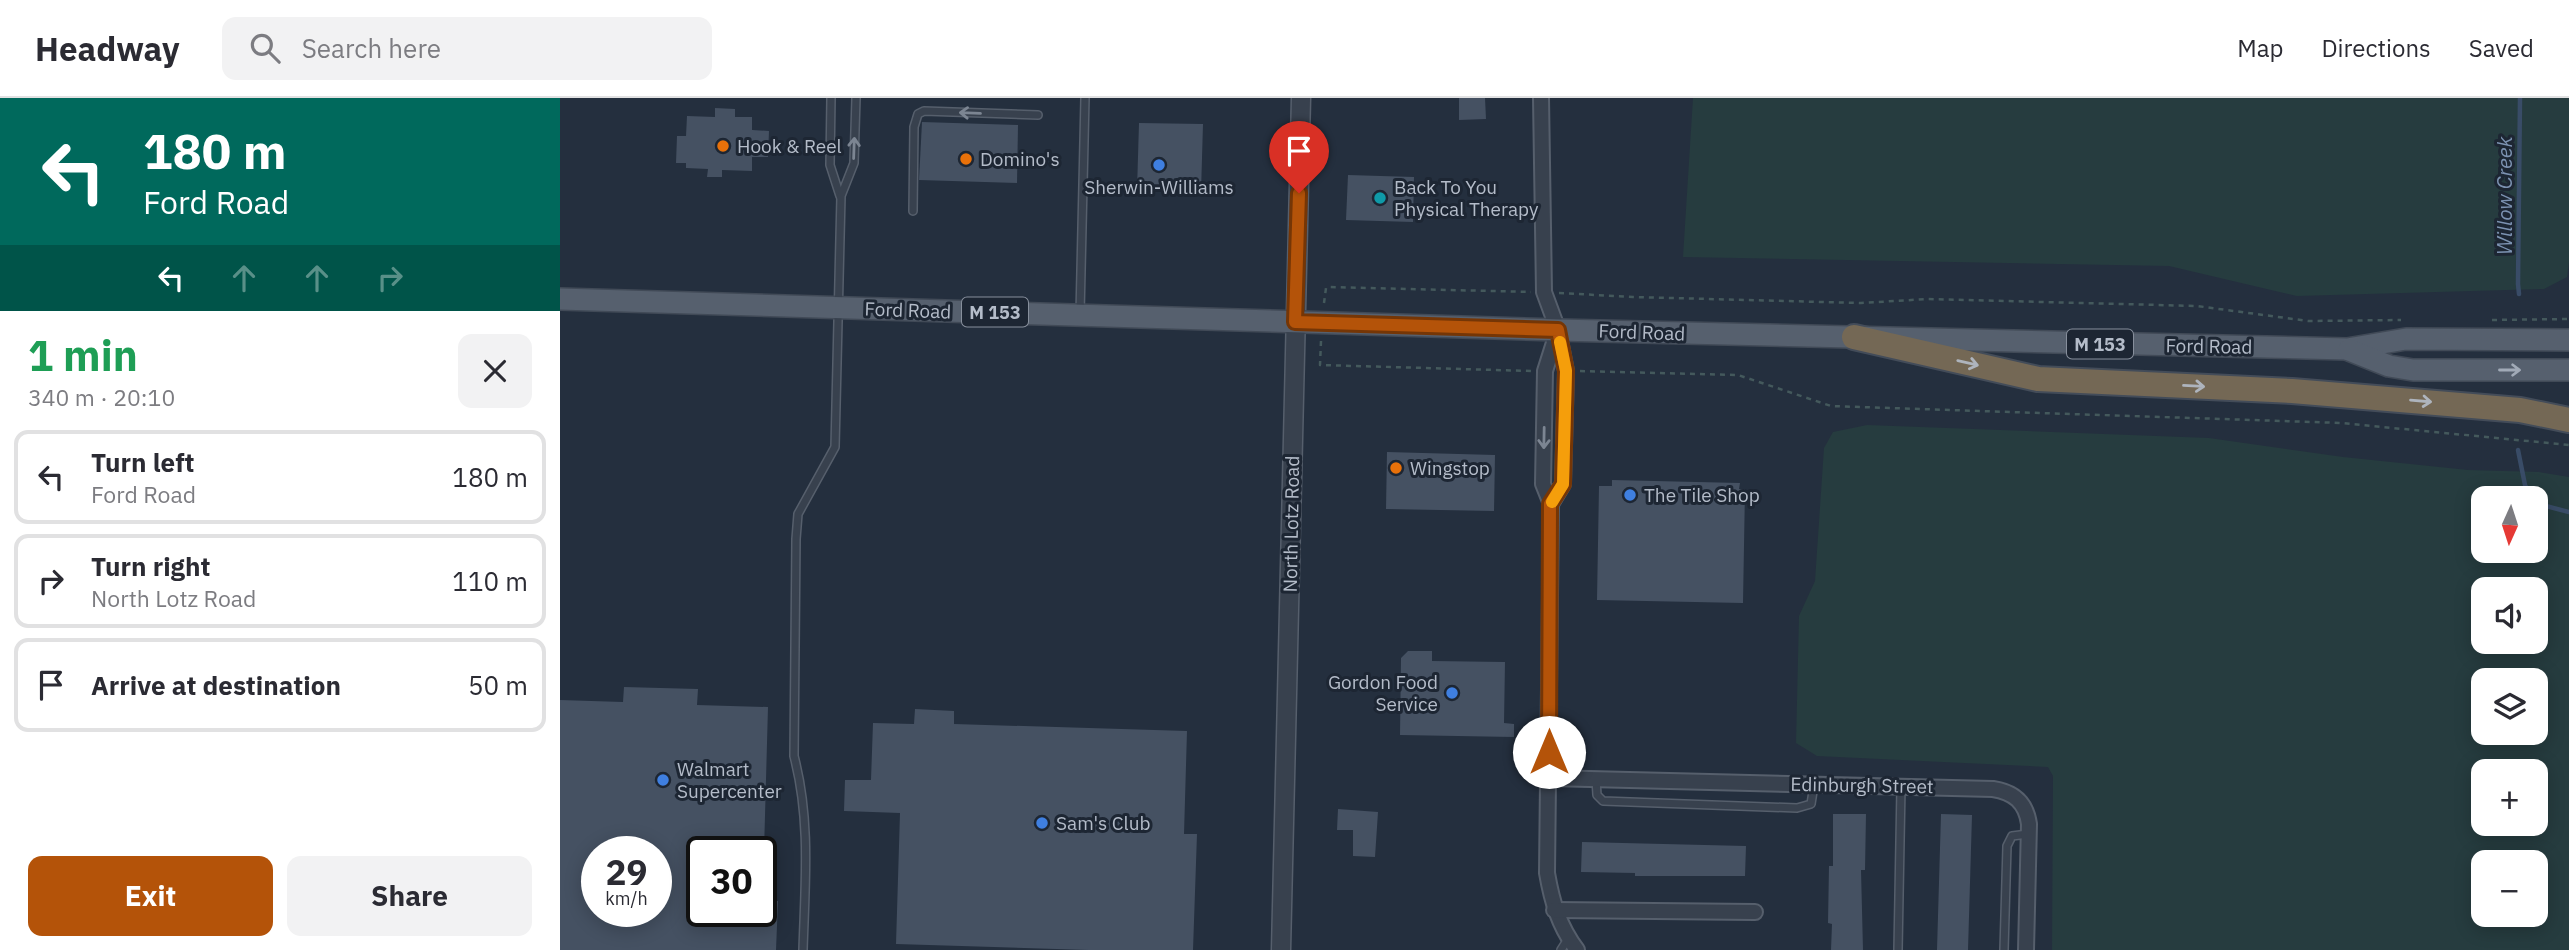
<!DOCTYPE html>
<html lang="en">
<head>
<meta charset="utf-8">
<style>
  :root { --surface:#fff; --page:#f2f2f3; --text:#2b2b33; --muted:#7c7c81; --line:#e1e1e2; --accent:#b45309 }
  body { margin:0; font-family:"IBM Plex Sans",sans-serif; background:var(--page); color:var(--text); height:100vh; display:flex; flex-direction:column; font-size:26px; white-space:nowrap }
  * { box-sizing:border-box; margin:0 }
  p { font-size:23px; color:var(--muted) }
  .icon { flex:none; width:38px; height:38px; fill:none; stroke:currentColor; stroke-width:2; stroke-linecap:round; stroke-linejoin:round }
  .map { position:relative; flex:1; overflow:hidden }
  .details { display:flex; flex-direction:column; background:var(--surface); width:560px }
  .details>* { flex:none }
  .guide { background:#00695c; color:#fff; overflow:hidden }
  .needle { width:46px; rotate:183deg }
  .tools { position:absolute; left:1911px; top:388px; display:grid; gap:14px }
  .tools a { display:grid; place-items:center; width:77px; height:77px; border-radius:14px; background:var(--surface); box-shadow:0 4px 18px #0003; font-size:35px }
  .speed { position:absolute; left:21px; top:738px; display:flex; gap:14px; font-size:35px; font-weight:700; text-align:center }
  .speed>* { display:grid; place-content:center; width:91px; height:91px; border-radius:50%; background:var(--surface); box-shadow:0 4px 18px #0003; line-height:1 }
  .speed small { font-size:18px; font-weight:400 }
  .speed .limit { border:4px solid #111; border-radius:10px; background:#fff; color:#111 }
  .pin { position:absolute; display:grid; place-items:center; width:60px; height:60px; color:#fff; margin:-72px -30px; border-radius:50% 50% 50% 0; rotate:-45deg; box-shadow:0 0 7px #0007 }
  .pin .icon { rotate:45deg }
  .me { position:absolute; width:77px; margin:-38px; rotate:0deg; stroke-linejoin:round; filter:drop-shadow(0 0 5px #0008) }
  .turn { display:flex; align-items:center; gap:24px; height:147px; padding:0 28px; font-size:32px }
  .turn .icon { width:91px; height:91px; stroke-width:2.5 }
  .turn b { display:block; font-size:49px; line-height:60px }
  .lanes { display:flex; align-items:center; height:66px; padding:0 28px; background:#0003; justify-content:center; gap:35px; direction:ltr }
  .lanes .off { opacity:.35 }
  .round { display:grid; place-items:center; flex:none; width:74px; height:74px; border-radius:14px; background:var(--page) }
  .head { display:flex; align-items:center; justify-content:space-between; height:119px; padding:0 28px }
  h1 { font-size:42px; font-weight:700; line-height:52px; color:#1e9e55 }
  .primary-button { display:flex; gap:14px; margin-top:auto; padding:14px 28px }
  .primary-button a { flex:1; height:80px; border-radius:14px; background:var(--accent); color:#fff; font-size:28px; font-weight:700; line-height:80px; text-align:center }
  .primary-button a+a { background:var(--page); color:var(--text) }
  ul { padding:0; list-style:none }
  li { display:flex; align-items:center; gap:21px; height:94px; margin:0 14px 10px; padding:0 14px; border:4px solid var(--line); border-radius:14px }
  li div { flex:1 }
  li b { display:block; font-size:26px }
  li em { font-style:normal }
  header { display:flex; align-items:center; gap:42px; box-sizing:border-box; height:98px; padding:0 35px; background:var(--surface); border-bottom:2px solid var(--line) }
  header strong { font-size:33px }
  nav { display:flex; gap:38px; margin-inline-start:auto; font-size:24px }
  .search { width:490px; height:63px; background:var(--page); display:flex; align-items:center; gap:18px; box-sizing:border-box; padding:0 24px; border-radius:14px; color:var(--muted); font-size:26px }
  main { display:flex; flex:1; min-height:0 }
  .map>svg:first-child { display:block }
  .green { fill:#263c3f; fill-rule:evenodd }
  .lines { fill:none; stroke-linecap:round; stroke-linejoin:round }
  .stream { stroke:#394c67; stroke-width:4.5 }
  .building { fill:#455162; fill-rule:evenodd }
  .service-casing { stroke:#565f6c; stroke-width:10 }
  .minor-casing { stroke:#565f6c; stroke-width:18 }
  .tertiary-casing { stroke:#565f6c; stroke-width:21 }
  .primary-casing { stroke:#414a57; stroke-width:24 }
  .motorway-casing { stroke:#434c59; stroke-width:28 }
  .path { stroke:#44595c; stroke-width:2.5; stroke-dasharray:5 5; stroke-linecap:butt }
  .service { stroke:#38414e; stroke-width:7 }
  .minor { stroke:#38414e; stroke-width:14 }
  .tertiary { stroke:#38414e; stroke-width:18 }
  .primary { stroke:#56606e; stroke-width:21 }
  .motorway { stroke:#746855; stroke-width:24 }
  .oneway { stroke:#7c8592 }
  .oneway2 { stroke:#aeb4bd }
  .oneway3 { stroke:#a1aab7 }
  .route-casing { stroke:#753606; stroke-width:18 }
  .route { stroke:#b45309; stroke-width:12 }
  .slow { stroke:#f59e0b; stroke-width:12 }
  .food-dot { fill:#e8710a; stroke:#1d2633; stroke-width:2.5 }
  .shop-dot { fill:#3f7fe0; stroke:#1d2633; stroke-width:2.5 }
  .culture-dot { fill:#0f9aa8; stroke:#1d2633; stroke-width:2.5 }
  .labels { text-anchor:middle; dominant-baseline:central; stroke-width:6; stroke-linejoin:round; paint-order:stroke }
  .shield { fill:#1d2633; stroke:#878f9c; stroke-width:2 }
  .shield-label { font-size:18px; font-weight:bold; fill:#b4bcc9 }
  .poi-label { font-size:19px; fill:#b4bcc9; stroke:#1d2633; text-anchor:start }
  .street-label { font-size:19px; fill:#b4bcc9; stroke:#1d2633 }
  .water-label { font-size:21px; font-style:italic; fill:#7c92b1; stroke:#1d2633 }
</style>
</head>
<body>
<header>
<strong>Headway</strong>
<div class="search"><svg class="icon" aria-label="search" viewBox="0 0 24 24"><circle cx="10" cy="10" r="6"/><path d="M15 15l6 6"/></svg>Search here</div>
<nav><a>Map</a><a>Directions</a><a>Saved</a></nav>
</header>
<main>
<section class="details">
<div class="guide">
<div class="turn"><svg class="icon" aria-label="left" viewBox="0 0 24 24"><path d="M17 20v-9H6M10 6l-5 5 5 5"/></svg><div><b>180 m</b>Ford Road</div></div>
<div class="lanes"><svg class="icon" aria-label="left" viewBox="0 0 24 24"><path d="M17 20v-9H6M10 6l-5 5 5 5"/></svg><svg class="icon off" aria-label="ahead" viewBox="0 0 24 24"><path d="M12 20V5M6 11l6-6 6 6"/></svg><svg class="icon off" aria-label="ahead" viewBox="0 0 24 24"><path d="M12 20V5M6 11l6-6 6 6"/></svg><svg class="icon off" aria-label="right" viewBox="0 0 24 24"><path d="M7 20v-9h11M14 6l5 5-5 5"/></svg></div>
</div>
<div class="head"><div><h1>1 min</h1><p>340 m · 20:10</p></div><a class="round"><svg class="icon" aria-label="close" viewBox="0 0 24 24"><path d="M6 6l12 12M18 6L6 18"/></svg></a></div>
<ul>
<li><svg class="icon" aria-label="left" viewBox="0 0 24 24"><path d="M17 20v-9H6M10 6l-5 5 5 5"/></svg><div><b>Turn left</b><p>Ford Road</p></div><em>180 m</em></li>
<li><svg class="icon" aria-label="right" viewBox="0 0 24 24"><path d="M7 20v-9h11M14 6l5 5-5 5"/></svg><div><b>Turn right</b><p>North Lotz Road</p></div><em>110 m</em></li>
<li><svg class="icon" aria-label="arrive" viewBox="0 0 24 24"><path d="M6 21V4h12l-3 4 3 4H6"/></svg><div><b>Arrive at destination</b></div><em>50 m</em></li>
</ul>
<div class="primary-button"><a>Exit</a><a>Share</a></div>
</section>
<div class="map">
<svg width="2009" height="852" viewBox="0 0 2009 852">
  <rect width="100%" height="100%" fill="#242f3e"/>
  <g class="green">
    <polygon points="1133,0 2009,0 2009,164 2007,179 1984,191 1737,198 1609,168 1123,159"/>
    <path d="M1307,327L1649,340L1783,359L1908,372L1979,374L2009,379V852H1492L1493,678L1488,669L1257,658L1236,645L1239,518L1255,483L1264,350L1273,334ZM1923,401H1976V453H1923ZM1923,492H1976V544H1923ZM1923,583H1976V635H1923ZM1923,674H1976V726H1923ZM1923,765H1976V817H1923Z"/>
  </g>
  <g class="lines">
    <g class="stream">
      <polyline points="1959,196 1958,186 1960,0"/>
      <polyline points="1958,352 1965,387 1973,401"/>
      <polyline points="1976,403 1982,407 2009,414"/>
    </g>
  </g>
  <g class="building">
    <polygon points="899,0 925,0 926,21 899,22"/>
    <polygon points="155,10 175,11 175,19 192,19 192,32 209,33 208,59 192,59 192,73 162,72 162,79 147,79 148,71 126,70 126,65 116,65 117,38 126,38 127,18 155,19"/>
    <polygon points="362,24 458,27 457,85 359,82"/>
    <polygon points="579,25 643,26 641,94 577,92"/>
    <polygon points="788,77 854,79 853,124 786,122"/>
    <polygon points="827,354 935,357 934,413 826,411"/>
    <polygon points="1052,382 1180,385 1179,391 1185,391 1183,505 1037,502 1039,388 1052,388"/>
    <polygon points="848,553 872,553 872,563 945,564 944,625 954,626 954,639 840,637 841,560"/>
    <path d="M64,589L138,591L137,607L208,609L204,754H142V814H201V802L218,803L216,852H0V602L63,604ZM37,754H96V814H37Z"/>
    <polygon points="355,611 394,613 394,626 627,633 624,736 637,736 633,852 528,852 336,846 340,715 284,713 285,682 311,682 313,625 354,626"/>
    <polygon points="778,711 818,714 815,759 793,758 793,732 777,732"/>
    <polygon points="1273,716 1306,716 1305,772 1301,772 1303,852 1271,852 1272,826 1268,825 1269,768 1273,768"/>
    <polygon points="1381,716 1412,717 1408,852 1377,852"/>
    <polygon points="1022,744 1186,748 1185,778 1075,778 1075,775 1021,774"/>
  </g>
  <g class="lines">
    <g class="service-casing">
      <g id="service">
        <polyline points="271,0 270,67 280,98"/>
        <polyline points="353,113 354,29 358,16 364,13 478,17"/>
        <polyline points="520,216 525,0"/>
        <polyline points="1036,681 1037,697 1043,703 1237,710 1251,706 1254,687"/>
        <path d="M243,852C245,785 251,723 234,658L236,441L238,416L275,349L281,98L294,65L296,0"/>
        <polyline points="1001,852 1008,841"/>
        <polyline points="1338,852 1341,689"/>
        <polyline points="1444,852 1447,748 1452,738 1468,736"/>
      </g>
    </g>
    <g class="minor-casing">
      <g id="minor">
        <polyline points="981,0 984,194 998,232"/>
        <path d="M991,406L1003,386L1006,273L998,232L985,273L983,386L991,406L987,775C992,804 999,828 1017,852"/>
        <path d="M989,680L1433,691C1453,694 1466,704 1469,726L1466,852"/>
        <polyline points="994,812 1195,814"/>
      </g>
    </g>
    <g class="tertiary-casing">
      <polyline id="tertiary" points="721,852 741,0"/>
    </g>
    <g class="primary-casing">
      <g id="primary">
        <polyline points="0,201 998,232 1787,251 1846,241 2009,242"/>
        <polyline points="1789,252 1829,268 1853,272 2009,272"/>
      </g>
    </g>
    <g class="motorway-casing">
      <polyline id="motorway" points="1294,239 1478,281 1732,293 1960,312 2009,322"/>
    </g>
    <g class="path">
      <polyline points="999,195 1073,199 1301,205 1368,201 1637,208 1748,223 1841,222"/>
      <polyline points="764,205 766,190 770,189 971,194"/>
      <polyline points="1932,222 2009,221"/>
      <polyline points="761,243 760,267 971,273"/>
      <polyline points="1020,273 1178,277 1271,308 1781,325 2009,347"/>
    </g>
    <use href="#service" class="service"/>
    <use href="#minor" class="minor"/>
    <use href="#tertiary" class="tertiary"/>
    <use href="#primary" class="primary"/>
    <use href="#motorway" class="motorway"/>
  </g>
  <defs><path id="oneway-shaft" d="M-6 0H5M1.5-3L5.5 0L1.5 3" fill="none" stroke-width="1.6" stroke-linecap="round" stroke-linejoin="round" transform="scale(1.75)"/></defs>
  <g class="oneway">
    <use href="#oneway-shaft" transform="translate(410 15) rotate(-178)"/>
    <use href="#oneway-shaft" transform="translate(294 50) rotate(-88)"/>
    <use href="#oneway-shaft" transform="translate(984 340) rotate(91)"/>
  </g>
  <g class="oneway2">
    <use href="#oneway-shaft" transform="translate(1408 265) rotate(13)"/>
    <use href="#oneway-shaft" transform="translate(1634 288) rotate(3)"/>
    <use href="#oneway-shaft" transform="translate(1861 303) rotate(5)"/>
  </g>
  <use class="oneway3" href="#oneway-shaft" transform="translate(1950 272)"/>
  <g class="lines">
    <g class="route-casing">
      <polyline id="route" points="739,95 735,224 998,232 1006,273 1003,386 990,406 989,654"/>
    </g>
    <use href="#route" class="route"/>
    <polyline class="slow" points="992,404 1003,386 1006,273 1000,244"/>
  </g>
  <g class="food-dot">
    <circle cx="163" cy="48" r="7"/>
    <circle cx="406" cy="61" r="7"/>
    <circle cx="836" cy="370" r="7"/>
  </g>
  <g class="shop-dot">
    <circle cx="599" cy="67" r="7"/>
    <circle cx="1070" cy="397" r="7"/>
    <circle cx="892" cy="595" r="7"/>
    <circle cx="103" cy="682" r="7"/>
    <circle cx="482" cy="725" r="7"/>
  </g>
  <circle class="culture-dot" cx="820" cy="100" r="7"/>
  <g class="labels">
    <g class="shield">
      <rect x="402" y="199.5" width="66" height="29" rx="5"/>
      <rect x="1507" y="231.5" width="66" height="29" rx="5"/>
    </g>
    <g class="shield-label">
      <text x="435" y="214">M 153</text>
      <text x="1540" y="246">M 153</text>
    </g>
    <g class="poi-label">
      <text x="177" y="48">Hook &amp; Reel</text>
      <text x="420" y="61">Domino's</text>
      <text x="599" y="89" text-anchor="middle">Sherwin-Williams</text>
      <text x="834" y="89">Back To You<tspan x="834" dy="22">Physical Therapy</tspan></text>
      <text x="850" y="370">Wingstop</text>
      <text x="1084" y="397">The Tile Shop</text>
      <text x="878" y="584" text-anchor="end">Gordon Food<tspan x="878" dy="22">Service</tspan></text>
      <text x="117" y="671">Walmart<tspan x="117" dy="22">Supercenter</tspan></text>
      <text x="496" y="725">Sam's Club</text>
    </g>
    <g class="street-label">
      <text transform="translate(348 212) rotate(2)">Ford Road</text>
      <text transform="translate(1082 234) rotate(2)">Ford Road</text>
      <text transform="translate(1649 248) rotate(1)">Ford Road</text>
      <text transform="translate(731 426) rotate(-89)">North Lotz Road</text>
      <text transform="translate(1302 687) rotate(1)">Edinburgh Street</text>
    </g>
    <g class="water-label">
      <text transform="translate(1944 98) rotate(-90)">Willow Creek</text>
    </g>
  </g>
</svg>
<div class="tools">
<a><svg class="needle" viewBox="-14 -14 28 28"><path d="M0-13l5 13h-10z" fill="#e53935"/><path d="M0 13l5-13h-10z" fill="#7c7c81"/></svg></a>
<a><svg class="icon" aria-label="sound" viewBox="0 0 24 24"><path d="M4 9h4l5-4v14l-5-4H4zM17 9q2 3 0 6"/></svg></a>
<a><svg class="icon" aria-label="layers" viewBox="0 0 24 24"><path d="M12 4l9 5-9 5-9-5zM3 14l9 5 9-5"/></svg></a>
<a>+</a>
<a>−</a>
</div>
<div class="speed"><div>29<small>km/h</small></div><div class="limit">30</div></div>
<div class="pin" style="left:739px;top:95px;background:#d93025"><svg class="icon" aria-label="arrive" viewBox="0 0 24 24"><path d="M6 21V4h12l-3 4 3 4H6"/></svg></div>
<svg class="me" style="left:989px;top:654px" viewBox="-20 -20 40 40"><circle r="19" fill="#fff"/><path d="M0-13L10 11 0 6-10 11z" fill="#b45309"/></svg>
</div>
</main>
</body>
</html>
